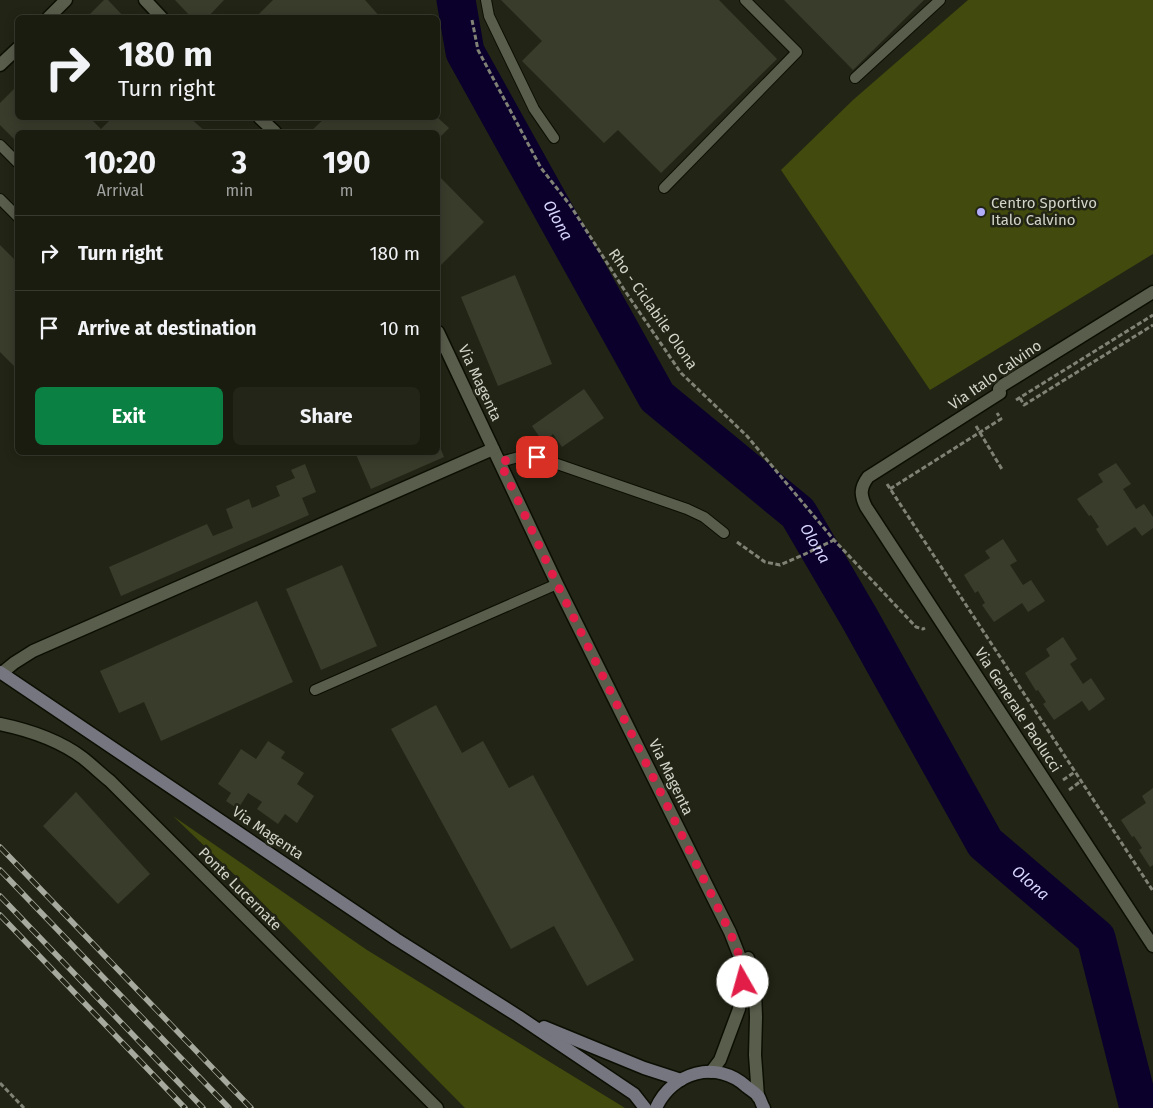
<!DOCTYPE html>
<html lang="en">
<head>
<meta charset="utf-8">
<style>
  :root { --surface:#1a1c10; --page:#232519; --text:#f1f3f6; --muted:#9fa19f; --line:#383a30; --accent:#0b8043 }
  body { margin:0; font-family:"Fira Sans",sans-serif; background:var(--page); color:var(--text); height:100vh; display:flex; flex-direction:column; font-size:19px; white-space:nowrap }
  * { box-sizing:border-box; margin:0 }
  p { font-size:16px; color:var(--muted) }
  .icon { flex:none; width:28px; height:28px; fill:none; stroke:currentColor; stroke-width:2; stroke-linecap:round; stroke-linejoin:round }
  .map { position:relative; flex:1; overflow:hidden }
  .sheet { position:absolute; left:15px; top:130px; width:425px; height:325px; display:flex; flex-direction:column; background:var(--surface); border-radius:8px; box-shadow:0 2px 12px #0003,0 0 0 1px var(--line) }
  .sheet>* { flex:none }
  .top-card { position:absolute; left:15px; top:15px; width:425px; height:105px; border-radius:8px; box-shadow:0 2px 12px #0003,0 0 0 1px var(--line); background:#1a1c10; color:var(--text); overflow:hidden }
  .pin { position:absolute; display:grid; place-items:center; width:42px; height:42px; color:#fff; margin:-21px; border-radius:10px; box-shadow:0 2px 8px #0006 }
  .me { position:absolute; width:55px; margin:-28px; rotate:353deg; stroke-linejoin:round; filter:drop-shadow(0 0 4px #0008) }
  .turn { display:flex; align-items:center; gap:18px; height:105px; padding:0 20px; font-size:22px }
  .turn .icon { width:65px; height:65px; stroke-width:2.5 }
  .turn b { display:block; font-size:35px; line-height:42px }
  .eta { display:flex; justify-content:space-evenly; align-items:center; height:85px; text-align:center }
  .eta b { font-size:30px; font-weight:700; line-height:35px }
  .cta { display:flex; gap:10px; margin-top:auto; padding:10px 20px }
  .cta a { flex:1; height:58px; border-radius:8px; background:var(--accent); color:#fff; font-size:20px; font-weight:700; line-height:58px; text-align:center }
  .cta a+a { background:var(--page); color:var(--text) }
  ul { padding:0; list-style:none }
  li { display:flex; align-items:center; gap:15px; height:75px; padding:0 20px; border-top:1px solid var(--line) }
  li div { flex:1 }
  li b { display:block; font-size:19px }
  li em { font-style:normal }
  .map>svg:first-child { display:block }
  .green { fill:#424a0d }
  .lines { fill:none; stroke-linecap:round; stroke-linejoin:round }
  .river { stroke:#0b002b; stroke-width:39 }
  .building { fill:#393c2b }
  .lane-casing { stroke:#0b0e02; stroke-width:12 }
  .street-casing { stroke:#0b0e02; stroke-width:15 }
  .secondary-casing { stroke:#0b0e02; stroke-width:15 }
  .path { stroke:#808275; stroke-width:3; stroke-dasharray:5 2.5; stroke-linecap:butt }
  .lane { stroke:#595d4b; stroke-width:10 }
  .street { stroke:#595d4b; stroke-width:12 }
  .secondary { stroke:#75767f; stroke-width:12 }
  .rail-casing { stroke:#a6a99d; stroke-width:5.5 }
  .rail { stroke:#222515; stroke-width:4; stroke-dasharray:11; stroke-linecap:butt }
  .route { stroke:#e11d48; stroke-width:9; stroke-dasharray:0 16.2 }
  .poi-dot { fill:#b2adf9; stroke:#222515; stroke-width:2 }
  .labels { text-anchor:middle; dominant-baseline:central; stroke-width:5; stroke-linejoin:round; paint-order:stroke }
  .poi-label { font-size:15px; fill:#d2d4ca; stroke:#222515; text-anchor:start }
  .street-label { font-size:15px; fill:#d2d4ca; stroke:#222515 }
  .water-label { font-size:16px; font-style:italic; fill:#d5d4fd; stroke:#222515 }
</style>
</head>
<body>
<div class="map">
<svg width="1153" height="1108" viewBox="0 0 1153 1108">
  <rect width="100%" height="100%" fill="#222515"/>
  <g class="green">
    <polygon points="968,0 1153,0 1153,254 930,390 781,170 853,100"/>
    <polygon points="173,816 367,950 625,1108 465,1108 238,878"/>
  </g>
  <g class="lines">
    <path class="river" id="s1" d="M456,0L465,52L657,397L798,513L860,619L985,843L1096,938L1139,1108"/>
  </g>
  <g class="building">
    <polygon points="104,0 108,0 125,18 86,18"/>
    <polygon points="175,0 224,0 207,18 192,18"/>
    <polygon points="273,0 365,0 381,18 255,18"/>
    <polygon points="501,0 719,0 777,59 661,173 618,130 604,143 522,61 542,41"/>
    <polygon points="784,0 924,0 853,70"/>
    <polygon points="18,85 18,118 90,118 101,129 112,118 190,118 206,132 18,132 18,143 0,125 0,103"/>
    <polygon points="325,118 438,118 449,128 438,139 438,132 310,132"/>
    <polygon points="438,175 484,222 441,265 438,261"/>
    <polygon points="0,245 18,263 18,370 0,352"/>
    <polygon points="515,275 552,364 498,386 461,297"/>
    <polygon points="584,389 604,418 562,447 553,434 543,442 532,426"/>
    <polygon points="438,442 444,457 371,489 355,452 438,452"/>
    <polygon points="1116,463 1131,484 1123,489 1136,509 1144,504 1153,517 1153,528 1142,536 1135,527 1107,546 1096,529 1099,527 1091,515 1089,516 1077,499 1103,482 1098,474"/>
    <polygon points="305,464 316,492 302,498 309,515 121,596 109,567 207,524 213,536 233,528 226,509 249,499 252,508 280,496 276,486 295,478 291,470"/>
    <polygon points="1003,539 1017,561 1010,565 1023,585 1031,580 1045,601 1028,612 1022,603 994,622 982,605 985,603 978,591 975,593 964,575 990,558 985,551"/>
    <polygon points="342,565 377,646 321,670 286,589"/>
    <polygon points="257,601 293,682 161,741 144,702 119,713 100,671"/>
    <polygon points="1063,637 1077,659 1070,664 1083,684 1091,678 1105,699 1089,711 1082,701 1054,720 1043,704 1046,702 1038,690 1036,691 1025,673 1050,656 1046,649"/>
    <polygon points="436,705 462,753 483,741 509,788 533,775 634,960 587,986 554,926 511,949 391,729"/>
    <polygon points="268,741 285,752 281,758 304,773 297,784 314,796 297,823 285,814 278,824 257,809 262,802 248,793 238,809 226,801 231,793 218,784 241,749 256,759"/>
    <polygon points="1153,788 1153,865 1150,867 1139,850 1142,848 1134,836 1132,837 1121,820 1146,803 1142,796"/>
    <polygon points="76,792 150,874 118,904 43,826"/>
  </g>
  <g class="lines">
    <g class="lane-casing">
      <g id="lane">
        <polyline points="486,0 489,16 534,109 554,138"/>
        <polyline points="855,78 940,0"/>
        <polyline points="0,145 18,163"/>
        <polyline points="664,188 797,52 745,0"/>
        <polyline points="0,199 18,217"/>
        <polyline points="500,462 526,455 537,457 687,509 704,517 724,533"/>
        <polyline points="315,690 557,584"/>
      </g>
    </g>
    <g class="street-casing">
      <g id="street">
        <polyline points="145,0 162,18"/>
        <polyline points="48,18 66,0"/>
        <polyline points="0,65 18,48"/>
        <polyline points="260,118 275,132"/>
        <path d="M1153,292L1003,385L999,389L1000,393L868,477C860,488 860,495 866,507L1153,946"/>
        <polyline points="438,332 557,584 730,932 741,960 743,982 739,1009 720,1060 711,1072"/>
        <polyline points="2,673 14,663 33,651 493,449"/>
        <path d="M0,724C29,730 59,740 83,758C92,765 101,774 110,781L437,1108"/>
        <polyline points="748,958 755,991 756,1017 755,1055 758,1097"/>
      </g>
    </g>
    <g class="secondary-casing">
      <g id="secondary">
        <polyline points="0,672 396,939 518,1016 634,1094 645,1108"/>
        <polyline points="544,1027 644,1068 681,1080"/>
        <path d="M656,1108C672,1072 717,1059 747,1087C751,1090 756,1093 759,1097C761,1101 762,1105 764,1108"/>
      </g>
    </g>
    <g class="path">
      <polyline points="472,20 478,50 541,168 570,205 625,291 681,373 747,436 834,540 916,627 923,629 925,628"/>
      <polyline points="1020,398 1024,405 1153,325"/>
      <polyline points="1016,400 1153,315"/>
      <polyline points="976,426 1003,471"/>
      <polyline points="887,484 1153,891"/>
      <polyline points="890,489 1001,419 997,413"/>
      <polyline points="737,542 765,562 780,565 803,555 834,540"/>
      <polyline points="1063,780 1075,772"/>
      <polyline points="1069,790 1081,781"/>
      <polyline points="0,1083 24,1108"/>
    </g>
    <use href="#lane" class="lane"/>
    <use href="#street" class="street"/>
    <use href="#secondary" class="secondary"/>
    <g class="rail-casing">
      <g id="rail">
        <polyline points="0,847 251,1108"/>
        <polyline points="0,870 229,1108"/>
        <polyline points="0,896 203,1108"/>
        <polyline points="0,915 185,1108"/>
      </g>
    </g>
    <use href="#rail" class="rail"/>
  </g>
  <g class="lines">
    <polyline class="route" points="537,457 526,455 500,462 557,584 730,932 741,960 743,982"/>
  </g>
  <circle class="poi-dot" cx="981" cy="212" r="5"/>
  <g class="labels">
    <g class="poi-label">
      <text x="991" y="203">Centro Sportivo<tspan x="991" dy="17">Italo Calvino</tspan></text>
    </g>
    <g class="street-label">
      <text transform="translate(653 309) rotate(55)">Rho - Ciclabile Olona</text>
      <text transform="translate(995 375) rotate(-35)">Via Italo Calvino</text>
      <text transform="translate(480 383) rotate(65)">Via Magenta</text>
      <text transform="translate(1018 710) rotate(57)">Via Generale Paolucci</text>
      <text transform="translate(671 777) rotate(64)">Via Magenta</text>
      <text transform="translate(268 833) rotate(34)">Via Magenta</text>
      <text transform="translate(240 889) rotate(45)">Ponte Lucernate</text>
    </g>
    <g class="water-label">
      <text stroke="none"><textPath href="#s1" startOffset="245">Olona</textPath></text>
      <text stroke="none"><textPath href="#s1" startOffset="665">Olona</textPath></text>
      <text stroke="none"><textPath href="#s1" startOffset="1070">Olona</textPath></text>
    </g>
  </g>
</svg>
<div class="pin" style="left:537px;top:457px;background:#d93025"><svg class="icon" aria-label="arrive" viewBox="0 0 24 24"><path d="M6 21V4h12l-3 4 3 4H6"/></svg></div>
<svg class="me" style="left:743px;top:982px" viewBox="-20 -20 40 40"><circle r="19" fill="#fff"/><path d="M0-13L10 11 0 6-10 11z" fill="#e11d48"/></svg>
<div class="top-card">
<div class="turn"><svg class="icon" aria-label="right" viewBox="0 0 24 24"><path d="M7 20v-9h11M14 6l5 5-5 5"/></svg><div><b>180 m</b>Turn right</div></div>
</div>
<section class="sheet">
<div class="eta">
<div><b>10:20</b><p>Arrival</p></div>
<div><b>3</b><p>min</p></div>
<div><b>190</b><p>m</p></div>
</div>
<ul>
<li><svg class="icon" aria-label="right" viewBox="0 0 24 24"><path d="M7 20v-9h11M14 6l5 5-5 5"/></svg><div><b>Turn right</b></div><em>180 m</em></li>
<li><svg class="icon" aria-label="arrive" viewBox="0 0 24 24"><path d="M6 21V4h12l-3 4 3 4H6"/></svg><div><b>Arrive at destination</b></div><em>10 m</em></li>
</ul>
<div class="cta"><a>Exit</a><a>Share</a></div>
</section>
</div>
</body>
</html>
